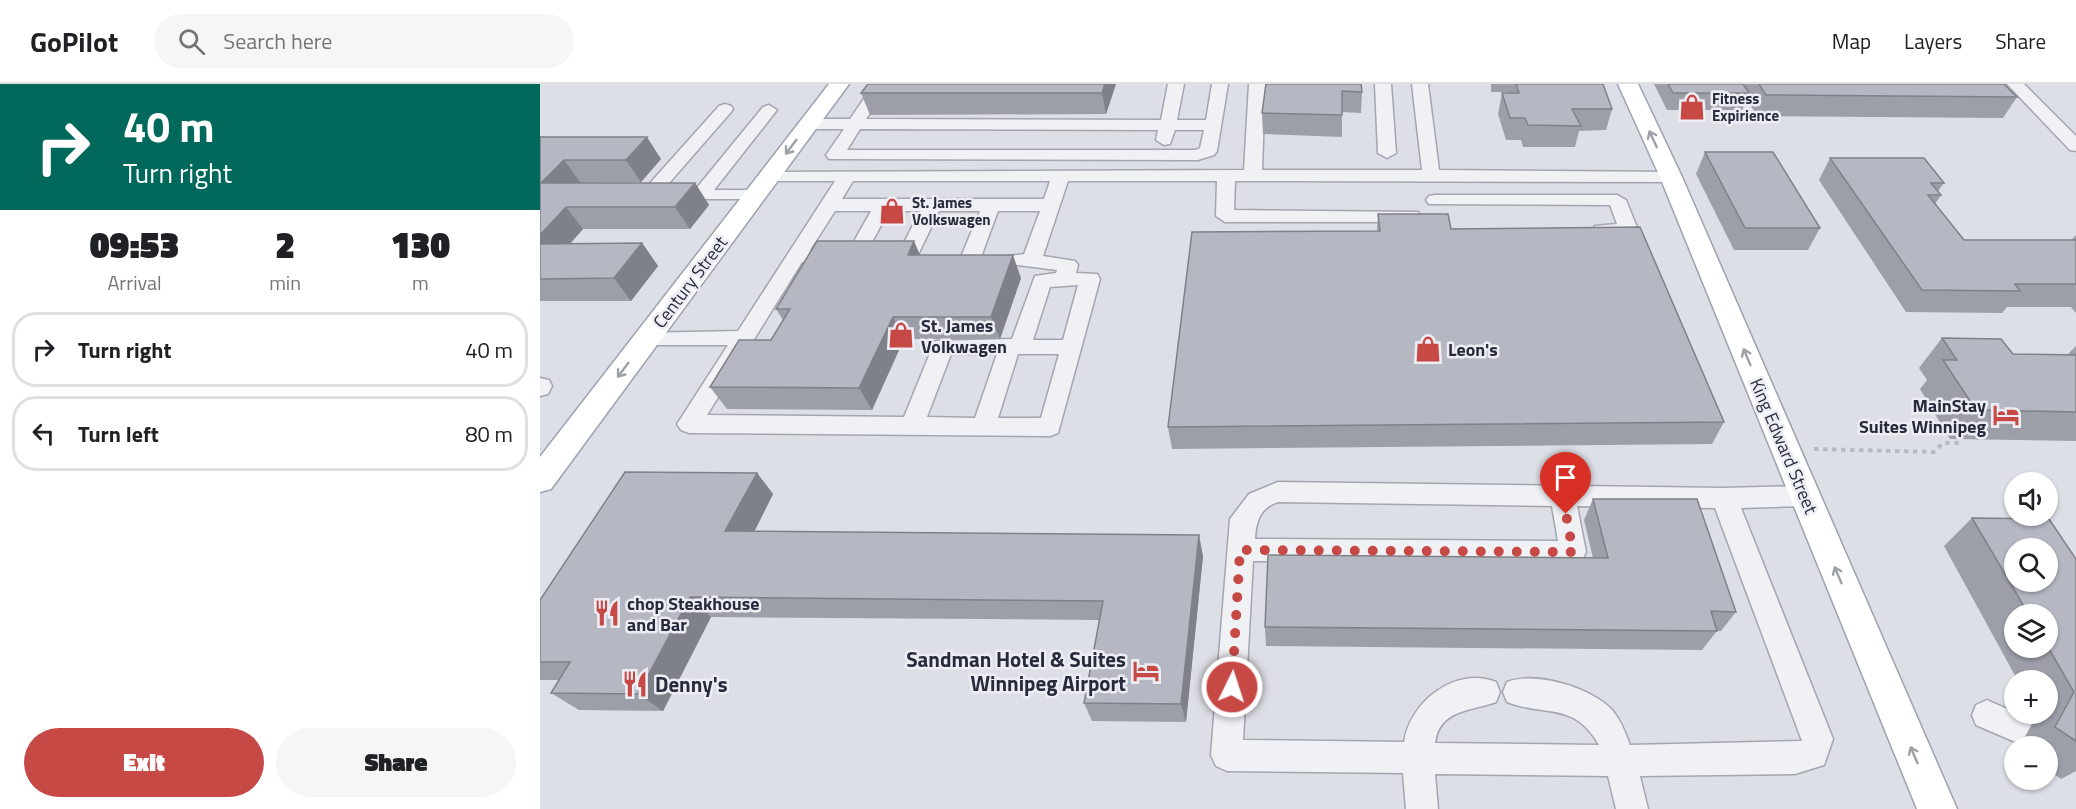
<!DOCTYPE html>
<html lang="en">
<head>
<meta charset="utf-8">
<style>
  :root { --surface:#fff; --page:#f6f6f6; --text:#202124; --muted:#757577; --line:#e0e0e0; --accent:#c74946 }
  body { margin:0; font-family:"Titillium Web",sans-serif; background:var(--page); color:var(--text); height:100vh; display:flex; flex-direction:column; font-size:22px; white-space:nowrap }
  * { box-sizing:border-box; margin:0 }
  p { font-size:20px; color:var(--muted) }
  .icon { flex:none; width:33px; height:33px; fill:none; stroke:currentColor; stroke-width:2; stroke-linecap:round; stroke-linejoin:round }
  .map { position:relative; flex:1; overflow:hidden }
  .side { display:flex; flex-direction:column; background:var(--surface); width:540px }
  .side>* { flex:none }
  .banner { background:#00695c; color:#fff; overflow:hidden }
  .controls { position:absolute; left:1464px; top:388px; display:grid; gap:12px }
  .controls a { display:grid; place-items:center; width:54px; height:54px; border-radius:50%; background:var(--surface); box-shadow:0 2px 4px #0004; font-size:30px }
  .pin { position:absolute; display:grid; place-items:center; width:51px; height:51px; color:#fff; margin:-62px -26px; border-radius:50% 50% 50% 0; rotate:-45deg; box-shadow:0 0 6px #0007 }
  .pin .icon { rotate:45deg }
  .me { position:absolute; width:66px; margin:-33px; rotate:4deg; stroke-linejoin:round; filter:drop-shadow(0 0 4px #0008) }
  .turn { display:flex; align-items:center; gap:21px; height:126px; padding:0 24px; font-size:27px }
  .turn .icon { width:78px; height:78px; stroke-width:2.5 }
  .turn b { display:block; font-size:42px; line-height:51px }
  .eta { display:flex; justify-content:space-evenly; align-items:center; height:102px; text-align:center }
  .eta b { font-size:36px; font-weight:800; line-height:42px }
  .primary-button { display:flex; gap:12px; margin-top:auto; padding:12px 24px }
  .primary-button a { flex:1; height:69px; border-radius:36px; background:var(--accent); color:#fff; font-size:24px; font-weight:800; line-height:69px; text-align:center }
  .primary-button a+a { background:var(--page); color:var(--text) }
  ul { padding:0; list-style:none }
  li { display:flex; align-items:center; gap:18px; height:75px; margin:0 12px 9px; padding:0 12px; border:3px solid var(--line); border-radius:24px }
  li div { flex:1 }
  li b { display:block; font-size:22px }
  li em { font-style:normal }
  header { display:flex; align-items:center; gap:36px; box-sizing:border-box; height:84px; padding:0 30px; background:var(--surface); border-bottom:2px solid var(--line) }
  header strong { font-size:28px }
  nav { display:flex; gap:33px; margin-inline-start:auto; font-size:21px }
  .search { width:420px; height:54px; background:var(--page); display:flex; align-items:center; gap:15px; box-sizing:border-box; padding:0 21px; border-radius:33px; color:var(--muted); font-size:22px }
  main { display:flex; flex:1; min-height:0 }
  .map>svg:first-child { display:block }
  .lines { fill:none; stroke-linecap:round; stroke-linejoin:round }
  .minor-casing { stroke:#a3a5b0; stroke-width:3 }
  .major-casing { stroke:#9da2b1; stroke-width:3 }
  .path { stroke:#b8bac1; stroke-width:4; stroke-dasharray:4.5 4.5; stroke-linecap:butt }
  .minor { fill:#f0f1f5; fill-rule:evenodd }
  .major { fill:#fff; fill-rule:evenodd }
  .wall { fill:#9c9ea8; fill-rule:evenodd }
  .shaded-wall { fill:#7f8188 }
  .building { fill:#b5b8c3; stroke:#7f8188; stroke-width:1.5; fill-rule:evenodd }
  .oneway { stroke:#9ea0a7 }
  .route { stroke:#c74946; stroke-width:10; stroke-dasharray:0 18 }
  .labels { text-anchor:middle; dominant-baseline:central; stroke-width:5; stroke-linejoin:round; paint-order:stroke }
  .far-poi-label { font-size:15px; font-weight:bold; fill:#272b3c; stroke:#eceef4; text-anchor:start }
  .street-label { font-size:18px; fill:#272b3c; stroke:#eceef4 }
  .poi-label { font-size:18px; font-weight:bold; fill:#272b3c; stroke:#eceef4; text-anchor:start }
  .near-poi-label { font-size:21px; font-weight:bold; fill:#272b3c; stroke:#eceef4; text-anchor:end }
</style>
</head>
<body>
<header>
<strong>GoPilot</strong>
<div class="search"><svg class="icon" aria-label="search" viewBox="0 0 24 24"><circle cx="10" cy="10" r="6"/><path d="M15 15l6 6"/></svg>Search here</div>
<nav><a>Map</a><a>Layers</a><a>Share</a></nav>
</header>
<main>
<section class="side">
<div class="banner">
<div class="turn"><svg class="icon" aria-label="right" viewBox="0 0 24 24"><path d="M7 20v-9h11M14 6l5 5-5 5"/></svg><div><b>40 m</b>Turn right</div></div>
</div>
<div class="eta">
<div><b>09:53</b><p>Arrival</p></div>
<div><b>2</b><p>min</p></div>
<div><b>130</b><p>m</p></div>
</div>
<ul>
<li><svg class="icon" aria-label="right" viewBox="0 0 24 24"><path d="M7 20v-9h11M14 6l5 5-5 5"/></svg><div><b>Turn right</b></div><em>40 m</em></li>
<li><svg class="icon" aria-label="left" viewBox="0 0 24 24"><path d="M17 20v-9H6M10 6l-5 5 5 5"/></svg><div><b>Turn left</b></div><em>80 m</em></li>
</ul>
<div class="primary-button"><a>Exit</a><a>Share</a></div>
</section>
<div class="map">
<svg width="1536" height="725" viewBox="0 0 1536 725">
  <rect width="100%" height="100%" fill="#dddfe6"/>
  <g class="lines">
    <g class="minor-casing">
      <g id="minor">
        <path d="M334,0H350L326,35L621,36L628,0H644L637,36H666L672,0H688L677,67L674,71L658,76L289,75L286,71L304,45H269L261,40L269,35H310ZM320,45L618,46L616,56L624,61L630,60L635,46H664L660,64L656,66H307Z"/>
        <path d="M709,0H725L722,86H882L872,0H888L899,86L1131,88L1140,93L1131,98L695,97L694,126L878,128L880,132L871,138H685L676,132L677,97H528L503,172L535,177L538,181L536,189L557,190L560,195L518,349L510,352L149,349L141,346L137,340L141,334L188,261H107L99,259L96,254L99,249L198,247L295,97H230L224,96L221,92L224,88L704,86ZM313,97H510L504,115H302ZM295,127H331L308,168L270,166ZM349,127H380L357,173L360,177H374L377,173L399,127H440L421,173L424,177H438L441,173L458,127H500L484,170L470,172L467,176L470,180L517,186L516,189L495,192L472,255L395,257L364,333L167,331L262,178L322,176ZM538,201L523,256H493L510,203ZM411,270H457L435,334L387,333ZM478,270H519L501,334H458Z"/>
        <polygon points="835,0 851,0 856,69 847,74 838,69"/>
        <polygon points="1467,0 1484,0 1536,52 1536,67 1530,66"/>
        <polygon points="185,20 191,22 193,25 191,28 123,106 155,106 223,23 229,21 237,26 174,106 216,106 225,111 222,115 103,115 100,111 103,107 179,22"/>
        <polygon points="895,111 1077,111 1086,116 1098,146 1089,152 1055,150 1053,146 1055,142 1077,140 1070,121 889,120 886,116 889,112"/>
        <polygon points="0,294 9,296 12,302 8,310 0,312"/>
        <path d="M738,398L1184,404L1265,402L1274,405L1278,412L1274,419L1265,422L1201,424L1293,655L1284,681L1255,690L1100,692L1108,725H1076L1068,692L895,690L898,725H866L863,689L687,687L676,682L671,671L690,435L709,410ZM738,418L1012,422L1018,457L715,455C716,437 720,424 738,418ZM1037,422L1175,424L1262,657L1090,661C1086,650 1081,637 1073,627C1053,604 996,587 967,598L963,608L967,618C1006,633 1034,617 1059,661L895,659C899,625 932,627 956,618L960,608L956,598C915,582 870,618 864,658L703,656L713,477L1033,479L1042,476L1046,468Z"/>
        <polygon points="1447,616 1474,628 1474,630 1498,637 1502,648 1498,659 1487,663 1436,641 1432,631 1436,621"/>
      </g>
    </g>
    <g class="major-casing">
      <g id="major">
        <polygon points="289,0 309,0 11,405 0,408 0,373"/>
        <polygon points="1078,0 1098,0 1142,93 1417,725 1377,725 1120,93"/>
      </g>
    </g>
    <polyline class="path" points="1274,365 1394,368 1403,359 1422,359"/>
    <use href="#minor" class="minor"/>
    <use href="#major" class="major"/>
  </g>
  <g class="wall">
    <polygon points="576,0 566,30 330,31 321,9"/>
    <polygon points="726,0 822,8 821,29 802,28 802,53 723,50 722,29"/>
    <polygon points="951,0 1063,0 1072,25 1066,46 1039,47 1035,63 983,63 981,56 966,56 958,30 962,9 968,9 968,8 951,8"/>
    <polygon points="1114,0 1464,0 1477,13 1463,34 1217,32 1207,15 1202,26 1127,26"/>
    <polygon points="0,53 121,75 101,98 39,99 155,99 169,121 150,145 43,145 30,160 102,159 118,182 91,217 0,217"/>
    <polygon points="1165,68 1280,144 1268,166 1194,166 1156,90"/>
    <polygon points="1290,74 1404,99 1398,107 1401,111 1395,120 1424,156 1531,156 1536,151 1536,229 1531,223 1467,223 1462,229 1366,228 1279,96"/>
    <polygon points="838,130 911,145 1184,338 1172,360 632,365 628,343 837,147"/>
    <polygon points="380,171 481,194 460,255 364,255 332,326 187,325 170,303 231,256 243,236 236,225"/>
    <polygon points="1402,254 1473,270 1527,271 1536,262 1536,357 1410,355 1380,305 1387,296 1379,284"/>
    <polygon points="217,389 233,410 214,448 663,472 646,638 552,637 544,619 559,536 171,533 123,627 39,626 11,609 19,596 0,596 0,516"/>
    <polygon points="1053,415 1196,528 1181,547 1177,547 1162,566 726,562 725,543 1053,474 1044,436"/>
    <path d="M1432,434L1536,475V687L1521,695L1508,686V663H1479L1497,631L1496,630H1508V597H1478L1404,462ZM1474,531H1508V564H1474Z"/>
  </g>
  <g class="shaded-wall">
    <polygon points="565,0 576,0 566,30 562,9"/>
    <polygon points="107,53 121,75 101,98 86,76"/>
    <polygon points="24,76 40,98 18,121 1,99"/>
    <polygon points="155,99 169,121 150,145 135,123"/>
    <polygon points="26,123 43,145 10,182 0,170 0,151"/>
    <polygon points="374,157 384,180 368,171"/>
    <polygon points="102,159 118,182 91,217 74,194"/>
    <polygon points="473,171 481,194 460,255 451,233"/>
    <polygon points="353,233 364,255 332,326 319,304"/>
    <polygon points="217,389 233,410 204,468 185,447"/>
    <polygon points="659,451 663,472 646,638 641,620"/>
    <polygon points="150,513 171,533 123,627 98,610"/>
  </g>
  <g class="building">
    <polygon points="328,0 565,0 562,9 321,9"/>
    <polygon points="726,0 821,0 822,8 802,7 802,31 722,29"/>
    <polygon points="976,0 1063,0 1072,25 1032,25 1041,42 988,41 985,34 970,34 962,9 979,9"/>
    <polygon points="1128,0 1203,0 1209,9 1133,9"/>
    <polygon points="1219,0 1464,0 1477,13 1226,11"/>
    <polygon points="0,53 107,53 86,76 24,76 1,99 155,99 135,123 26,123 0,151"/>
    <polygon points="1165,68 1233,68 1280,144 1205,144"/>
    <polygon points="1290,74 1384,74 1404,99 1391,99 1401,111 1388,111 1424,156 1536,156 1536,200 1475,200 1480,207 1382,206"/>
    <polygon points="838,130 908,130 911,145 1100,143 1184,338 628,343 652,148 840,147"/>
    <polygon points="277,157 374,157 368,171 473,171 451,233 353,233 319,304 170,303 199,256 231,256 250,225 236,225"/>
    <polygon points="102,159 74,194 0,195 0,160"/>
    <polygon points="1402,254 1461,255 1473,270 1536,271 1536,328 1436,326 1403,276 1417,276"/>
    <polygon points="85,388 217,389 185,447 659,451 641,620 544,619 563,517 150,513 98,610 11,609 30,578 0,578 0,516"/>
    <polygon points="1053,415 1157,415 1196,528 1171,527 1177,547 725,543 728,471 1068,474"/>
    <path d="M1432,434L1509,435L1536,475V657L1515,643L1534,608L1508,563V531H1489ZM1474,465H1508V498H1474Z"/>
  </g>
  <defs><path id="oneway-shaft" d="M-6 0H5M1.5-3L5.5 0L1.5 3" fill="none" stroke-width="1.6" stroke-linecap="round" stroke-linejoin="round" transform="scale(1.5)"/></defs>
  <g class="oneway">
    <use href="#oneway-shaft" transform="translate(1113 55) rotate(-115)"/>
    <use href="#oneway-shaft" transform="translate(251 63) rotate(127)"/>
    <use href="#oneway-shaft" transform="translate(1207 273) rotate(-113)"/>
    <use href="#oneway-shaft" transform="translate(83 286) rotate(127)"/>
    <use href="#oneway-shaft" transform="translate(1298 491) rotate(-113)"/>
    <use href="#oneway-shaft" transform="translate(1374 671) rotate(-113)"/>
  </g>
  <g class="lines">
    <polyline class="route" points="692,603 700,466 1033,468 1026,430"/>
  </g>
  <defs>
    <g id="shop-bare" transform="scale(2.07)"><path d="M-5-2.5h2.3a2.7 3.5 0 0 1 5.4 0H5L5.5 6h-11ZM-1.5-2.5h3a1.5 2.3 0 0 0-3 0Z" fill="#c74946" stroke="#eceef4" stroke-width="2.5" paint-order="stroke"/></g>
    <g id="hotel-bare" transform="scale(2.07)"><path d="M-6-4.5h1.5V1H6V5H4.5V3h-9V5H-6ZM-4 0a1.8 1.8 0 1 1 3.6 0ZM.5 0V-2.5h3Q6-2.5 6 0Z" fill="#c74946" stroke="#eceef4" stroke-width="2.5" paint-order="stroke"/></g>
    <g id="restaurant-bare" transform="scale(2.07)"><path d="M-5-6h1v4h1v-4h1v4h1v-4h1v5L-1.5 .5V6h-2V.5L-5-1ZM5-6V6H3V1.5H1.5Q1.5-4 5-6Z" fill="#c74946" stroke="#eceef4" stroke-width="2.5" paint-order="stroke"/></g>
  </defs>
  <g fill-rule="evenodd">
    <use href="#shop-bare" x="1152" y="23"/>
    <use href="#shop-bare" x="352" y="127"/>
    <use href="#shop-bare" x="361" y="251"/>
    <use href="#shop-bare" x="888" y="265"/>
    <use href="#hotel-bare" x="1466" y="331"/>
    <use href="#restaurant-bare" x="67" y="529"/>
    <use href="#hotel-bare" x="606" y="587"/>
    <use href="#restaurant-bare" x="95" y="600"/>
  </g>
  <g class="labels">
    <g class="far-poi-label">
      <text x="1172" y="14">Fitness<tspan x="1172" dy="17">Expirience</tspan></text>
      <text x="372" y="118">St. James<tspan x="372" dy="17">Volkswagen</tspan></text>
    </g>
    <g class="street-label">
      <text transform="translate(150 198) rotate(-53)">Century Street</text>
      <text transform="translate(1244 362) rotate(67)">King Edward Street</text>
    </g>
    <g class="poi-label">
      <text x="381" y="241">St. James<tspan x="381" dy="21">Volkwagen</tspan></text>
      <text x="908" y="265">Leon's</text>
      <text x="1446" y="321" text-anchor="end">MainStay<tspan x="1446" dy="21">Suites Winnipeg</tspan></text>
      <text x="87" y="519">chop Steakhouse<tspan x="87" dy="21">and Bar</tspan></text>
    </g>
    <g class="near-poi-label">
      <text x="586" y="575">Sandman Hotel &amp; Suites<tspan x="586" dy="24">Winnipeg Airport</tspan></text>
      <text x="115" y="600" text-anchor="start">Denny's</text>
    </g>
  </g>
</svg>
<div class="controls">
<a><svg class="icon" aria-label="sound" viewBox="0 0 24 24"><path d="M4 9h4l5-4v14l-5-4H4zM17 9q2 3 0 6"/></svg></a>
<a><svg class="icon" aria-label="search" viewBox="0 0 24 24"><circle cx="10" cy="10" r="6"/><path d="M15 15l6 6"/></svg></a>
<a><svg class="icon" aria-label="layers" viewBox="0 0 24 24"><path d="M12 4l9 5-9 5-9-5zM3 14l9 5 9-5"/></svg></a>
<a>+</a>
<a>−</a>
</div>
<div class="pin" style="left:1026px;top:430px;background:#d93025"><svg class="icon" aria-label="arrive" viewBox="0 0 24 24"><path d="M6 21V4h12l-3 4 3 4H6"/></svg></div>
<svg class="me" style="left:692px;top:603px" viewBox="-20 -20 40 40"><circle r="17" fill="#c74946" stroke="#fff" stroke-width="3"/><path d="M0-11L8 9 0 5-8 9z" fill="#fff"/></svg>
</div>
</main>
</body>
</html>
